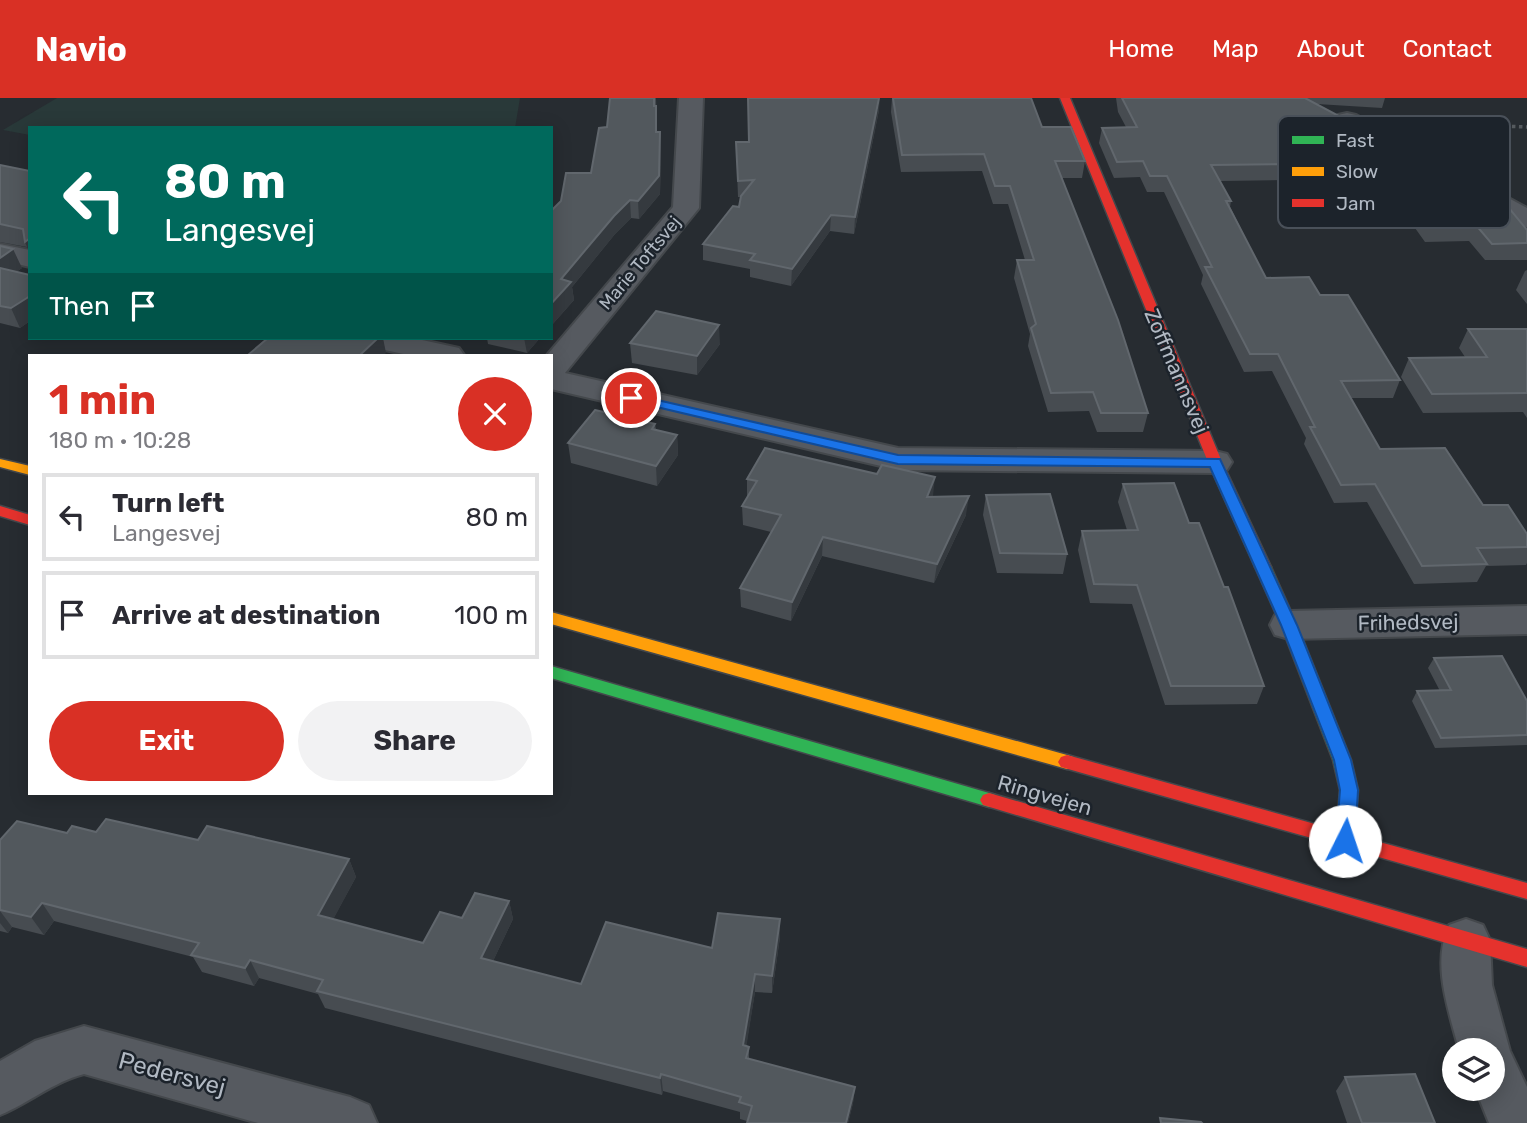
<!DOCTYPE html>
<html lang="en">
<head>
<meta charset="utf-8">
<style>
  :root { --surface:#fff; --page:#f2f2f3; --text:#2b2b33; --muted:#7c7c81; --line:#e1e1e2; --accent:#d93025 }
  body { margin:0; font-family:Rubik,sans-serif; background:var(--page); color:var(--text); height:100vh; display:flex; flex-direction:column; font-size:26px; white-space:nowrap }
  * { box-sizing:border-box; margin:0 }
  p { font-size:23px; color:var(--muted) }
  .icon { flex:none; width:38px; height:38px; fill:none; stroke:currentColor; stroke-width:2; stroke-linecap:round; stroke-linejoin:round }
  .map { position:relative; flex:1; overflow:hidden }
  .drawer { position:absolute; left:28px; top:256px; width:525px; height:441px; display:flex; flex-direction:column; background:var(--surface); border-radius:0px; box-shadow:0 4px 18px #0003 }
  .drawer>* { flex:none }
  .top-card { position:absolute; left:28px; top:28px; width:525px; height:214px; border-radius:0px; box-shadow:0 4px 18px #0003; background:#00695c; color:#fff; overflow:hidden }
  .controls { position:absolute; left:1442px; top:940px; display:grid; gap:14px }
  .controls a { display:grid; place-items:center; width:63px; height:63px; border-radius:50%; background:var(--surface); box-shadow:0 4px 18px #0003; font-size:35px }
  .pin { position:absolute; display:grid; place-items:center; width:60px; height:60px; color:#fff; margin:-30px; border:4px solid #fff; border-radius:50%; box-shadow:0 2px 7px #0007 }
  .me { position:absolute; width:77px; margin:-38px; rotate:4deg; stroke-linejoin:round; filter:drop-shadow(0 0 5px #0008) }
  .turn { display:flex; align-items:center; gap:24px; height:147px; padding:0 21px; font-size:32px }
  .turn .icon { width:91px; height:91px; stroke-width:2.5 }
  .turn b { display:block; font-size:49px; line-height:60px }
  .then { display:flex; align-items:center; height:66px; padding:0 21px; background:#0003; gap:14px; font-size:26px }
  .round { display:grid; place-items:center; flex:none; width:74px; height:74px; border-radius:37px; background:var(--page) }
  .summary { display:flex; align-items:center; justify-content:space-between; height:119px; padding:0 21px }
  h1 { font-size:42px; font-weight:700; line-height:52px; color:var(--accent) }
  .cta { display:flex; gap:14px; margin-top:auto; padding:14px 21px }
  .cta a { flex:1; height:80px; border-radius:42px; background:var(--accent); color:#fff; font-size:28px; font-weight:700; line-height:80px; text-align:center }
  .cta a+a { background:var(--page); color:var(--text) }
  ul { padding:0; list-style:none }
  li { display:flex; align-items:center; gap:21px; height:88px; margin:0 14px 10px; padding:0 7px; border:4px solid var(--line); border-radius:0px }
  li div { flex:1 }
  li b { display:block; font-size:26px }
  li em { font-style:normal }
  header { display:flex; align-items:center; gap:42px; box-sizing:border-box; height:98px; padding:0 35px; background:var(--accent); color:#fff }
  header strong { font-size:33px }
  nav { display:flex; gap:38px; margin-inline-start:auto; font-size:24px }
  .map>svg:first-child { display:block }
  .green { fill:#293939 }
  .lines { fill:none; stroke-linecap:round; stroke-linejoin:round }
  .street-casing { stroke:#44484c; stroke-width:4 }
  .fast-casing { stroke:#44484c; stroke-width:3 }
  .slow-casing { stroke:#44484c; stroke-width:3 }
  .jam-casing { stroke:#44484c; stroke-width:3 }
  .path { stroke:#555a5e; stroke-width:3.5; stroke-dasharray:3.5 3.5; stroke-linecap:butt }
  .street { fill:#565a60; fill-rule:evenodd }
  .fast { fill:#30b455; fill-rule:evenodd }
  .slow { fill:#ff9f0a; fill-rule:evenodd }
  .jam { fill:#e5322d; fill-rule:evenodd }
  .wall { fill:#474c51 }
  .shaded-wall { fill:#353a3f }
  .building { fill:#52585d; stroke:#61676d; stroke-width:2 }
  .route { fill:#1a73e8; stroke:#114b97; stroke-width:2 }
  .labels { text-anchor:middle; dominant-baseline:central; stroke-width:5; stroke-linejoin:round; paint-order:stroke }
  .far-street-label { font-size:18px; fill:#b1b9c3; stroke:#1c232b }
  .street-label { font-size:21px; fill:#b1b9c3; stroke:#1c232b }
  .near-street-label { font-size:24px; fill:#b1b9c3; stroke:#1c232b }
  .key { fill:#1c232b; stroke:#495059; stroke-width:2 }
  .key-label { font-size:19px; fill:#b1b9c3 }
</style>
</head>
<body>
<header>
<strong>Navio</strong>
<nav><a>Home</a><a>Map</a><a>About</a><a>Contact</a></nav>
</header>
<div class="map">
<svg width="1527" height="1025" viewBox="0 0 1527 1025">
  <rect width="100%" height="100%" fill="#272c31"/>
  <polygon class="green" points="57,0 520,0 515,30 30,30 30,37 3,32"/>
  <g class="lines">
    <g class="street-casing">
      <g id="street">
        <polygon points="679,0 703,0 699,110 565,275 898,350 1215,353 1227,356 1232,364 1227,372 1215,375 898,372 551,291 551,257 547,257 673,109"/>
        <polygon points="1347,15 1356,17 1527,110 1527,129 1517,127 1338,27 1335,22 1338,17"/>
        <polygon points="0,146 30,152 30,169 0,162"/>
        <polygon points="358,240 413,240 459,250 464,257 408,257 362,247"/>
        <polygon points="1527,508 1527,536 1289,541 1275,537 1270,527 1275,517 1289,513"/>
        <path d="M1466,821L1483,827L1490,842L1492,887L1510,953L1527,989V1025H1489L1475,990H1493V952H1459C1449,913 1431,866 1449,827Z"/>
        <path d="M84,928L350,999L369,1007L377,1025H258L84,976C53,984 29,1005 0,1017V963L35,943Z"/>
      </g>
    </g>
    <g class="fast-casing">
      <g id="fast">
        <polygon points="1263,464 1271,469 1297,527 1351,662 1358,692 1354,743 1352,748 1345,751 1338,748 1336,743 1340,692 1333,662 1281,527 1255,469"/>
        <polygon points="551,568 989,695 995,697 998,702 995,707 989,709 551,580"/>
      </g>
    </g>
    <g class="slow-casing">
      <g id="slow">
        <polygon points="0,361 30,368 30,377 0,369"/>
        <polygon points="551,514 1067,657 1073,659 1076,664 1073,669 1067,671 551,526"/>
      </g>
    </g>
    <g class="jam-casing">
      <g id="jam">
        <polygon points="1060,0 1070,0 1222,364 1271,469 1268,473 1263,474 1255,469 1208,364"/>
        <polygon points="0,408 30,417 30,427 0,418"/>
        <polygon points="1067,657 1527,785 1527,801 1061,669 1058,664 1061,659"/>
        <polygon points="989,695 1527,851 1527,869 983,707 980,702 983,697"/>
      </g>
    </g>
    <polyline class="path" points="1421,25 1527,29"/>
    <use href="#street" class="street"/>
    <use href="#fast" class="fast"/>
    <use href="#slow" class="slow"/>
    <use href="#jam" class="jam"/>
  </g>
  <g class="wall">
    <polygon points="610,0 656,0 657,34 661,51 660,96 639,121 631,120 615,136 572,189 574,202 551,228 591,75 607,29"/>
    <polygon points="892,0 1031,0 1042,29 1085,63 1082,80 1062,80 1148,315 1143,334 1097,334 1089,313 1048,314 1028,248 1030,236 1014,180 1017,162 1025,162 1008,106 993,106 982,73 901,74 891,14"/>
    <polygon points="1116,0 1385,0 1382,10 1317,6 1478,111 1527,132 1527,162 1485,162 1469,143 1425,144 1415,130 1316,131 1286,82 1220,83 1231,103 1230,109 1266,180 1320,197 1400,282 1393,300 1351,300 1380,351 1483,407 1527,436 1527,465 1526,467 1486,468 1477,484 1414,486 1367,404 1334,405 1304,346 1306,340 1272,273 1244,274 1201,186 1203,177 1164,94 1147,94 1140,79 1114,80 1099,45 1102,30 1126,29 1118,14"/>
    <polygon points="879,12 854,136 830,133 791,188 750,179 750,171 703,162 703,146 739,109 741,99 738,99 736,44 749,44"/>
    <polygon points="0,67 30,73 27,149 0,144"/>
    <polygon points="0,148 22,170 16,174 30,177 30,223 20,230 0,225"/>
    <polygon points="1527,172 1527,206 1516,192 1525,173"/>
    <polygon points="1468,231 1527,231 1527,320 1523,314 1423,315 1401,279 1409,260 1465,259 1459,250"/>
    <polygon points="487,240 540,240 527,255 488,246"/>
    <polygon points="630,245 720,246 697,277 632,265"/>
    <polygon points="655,326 656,332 677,337 678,357 657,388 571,365 568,345"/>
    <polygon points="747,381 933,399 966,417 934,485 822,458 791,523 741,509 740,490 771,434 743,427 742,408 747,400"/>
    <polygon points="1123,386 1189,425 1264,588 1257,606 1165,607 1132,506 1090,505 1078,452 1082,433 1127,432 1118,404"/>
    <polygon points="986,397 1067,456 1063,476 997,475 983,417"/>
    <polygon points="1434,560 1527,603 1527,647 1435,650 1412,603 1417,593 1440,593 1428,570"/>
    <polygon points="96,734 198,742 349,761 356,779 333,821 423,845 462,820 509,803 513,821 493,863 581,886 712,850 780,821 780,839 772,895 755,894 746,948 749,949 749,961 855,989 853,1005 848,1025 747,1025 747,1023 740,1021 740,1014 663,993 662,997 325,910 318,896 259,880 254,888 202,874 193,859 54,823 44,837 12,829 8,835 0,833 0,742 67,735"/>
    <polygon points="1345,979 1435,1025 1347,1025 1336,993"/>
  </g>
  <g class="shaded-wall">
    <polygon points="880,0 879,12 854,136 855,119"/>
    <polygon points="660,34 661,51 660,96 639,121 638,103"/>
    <polygon points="630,102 631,120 615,136 572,189 574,202 551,228 551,206 561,181 614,118"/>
    <polygon points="831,117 830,133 791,188 792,171"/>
    <polygon points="30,140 30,156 25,144"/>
    <polygon points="13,151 22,170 0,184 0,160"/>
    <polygon points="30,198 30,223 20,230 11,210"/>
    <polygon points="719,227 720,246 697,277 697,258"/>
    <polygon points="378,240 383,240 386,255 384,257 360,257"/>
    <polygon points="524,240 540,240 527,255"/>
    <polygon points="677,337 678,357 657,388 656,368"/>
    <polygon points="935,379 933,398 924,418 927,399"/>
    <polygon points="969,398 966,417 934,485 937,466"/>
    <polygon points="823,439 822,458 791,523 792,504"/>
    <polygon points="349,761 356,779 326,835 318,817"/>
    <polygon points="509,803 513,821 486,878 481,860"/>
    <polygon points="42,805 54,823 44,837 31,819"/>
    <polygon points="0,813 12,829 8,835 0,825"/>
    <polygon points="780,821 780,839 772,895 772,878"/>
    <polygon points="250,862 259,880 254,888 245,870"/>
    <polygon points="755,876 755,894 744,964 743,947"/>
    <polygon points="661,976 663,993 662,997 660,980"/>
    <polygon points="855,989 853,1005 848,1025 846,1025"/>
  </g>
  <g class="building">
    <polygon points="610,0 654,0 654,8 656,8 656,34 660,34 659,78 638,103 630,102 614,118 561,181 571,184 551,206 551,113 561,103 566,75 591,75 599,30 607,29"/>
    <polygon points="748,0 879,0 855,119 831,117 792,171 750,162 755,156 703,146 733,108 739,109 741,98 754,82 738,83 736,44 749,44"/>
    <polygon points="893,0 1031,0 1042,29 1071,29 1085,63 1055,63 1118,222 1148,315 1101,315 1093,294 1051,295 1031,230 1036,226 1017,162 1034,162 1010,88 995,88 984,56 902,57"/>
    <polygon points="1122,0 1305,0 1452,78 1478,111 1509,110 1527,132 1527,145 1492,146 1476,127 1431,128 1421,114 1321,115 1291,66 1211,67 1231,103 1226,103 1266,180 1309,179 1320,197 1348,197 1400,282 1341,283 1380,351 1445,350 1483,407 1508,407 1527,436 1527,449 1477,450 1487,466 1422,468 1375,386 1341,387 1310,329 1315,329 1278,256 1250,256 1205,169 1212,169 1167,78 1150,78 1143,63 1117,64 1102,30 1137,29"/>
    <polygon points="0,67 30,73 30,140 25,144 23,131 0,126"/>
    <polygon points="0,148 13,151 0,160"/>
    <polygon points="0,170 30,177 30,198 11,210 0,208"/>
    <polygon points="656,213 719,227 697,258 630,245"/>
    <polygon points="1468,231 1527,231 1527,295 1432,296 1409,260 1487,259"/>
    <polygon points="268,240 378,240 360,257 362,257 248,257"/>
    <polygon points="595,312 655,326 652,331 677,337 656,368 568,345"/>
    <polygon points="765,350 877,376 882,367 935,379 927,399 969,398 937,466 823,439 792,504 740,490 781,417 742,408 757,383 747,381"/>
    <polygon points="1174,385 1189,425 1199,425 1224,489 1228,489 1264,588 1171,588 1137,487 1094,486 1082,433 1138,432 1123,386"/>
    <polygon points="1050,396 1067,456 1000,455 986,397"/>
    <polygon points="1502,558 1527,603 1527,637 1441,640 1417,593 1451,592 1434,560"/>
    <polygon points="106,721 198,742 207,728 349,761 318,817 423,845 440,814 462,820 475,795 509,803 481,860 581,886 606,824 712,850 718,815 780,821 772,878 755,876 743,947 749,949 746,960 855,989 846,1025 747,1025 752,1008 739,1004 741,999 661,976 660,980 317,893 323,882 250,862 245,870 191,857 199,845 42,805 31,819 0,812 0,742 17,723 67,735 72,728 96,734"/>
    <polygon points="1415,976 1435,1025 1362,1025 1345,979"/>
    <polygon points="1160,1020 1201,1024 1202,1025 1161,1025"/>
  </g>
  <polygon class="route" points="631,296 898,357 1220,361 1297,527 1351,662 1358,692 1355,743 1352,749 1345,751 1339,749 1336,743 1340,692 1334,662 1281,527 1210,369 898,366 627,302 625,300"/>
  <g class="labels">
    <g class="far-street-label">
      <text transform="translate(640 165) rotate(-50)">Marie Toftsvej</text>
    </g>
    <g class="street-label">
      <text transform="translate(1177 273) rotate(67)">Zoffmannsvej</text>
      <text transform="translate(1408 524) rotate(-1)">Frihedsvej</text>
      <text transform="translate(1045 697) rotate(16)">Ringvejen</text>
    </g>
    <g class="near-street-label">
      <text transform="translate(172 976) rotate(15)">Pedersvej</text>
    </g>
  </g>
  <rect x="1278" y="18" width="232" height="112" rx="10" class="key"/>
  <rect x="1292" y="38" width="32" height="8" fill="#30b455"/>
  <rect x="1292" y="69" width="32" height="9" fill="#ff9f0a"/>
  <rect x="1292" y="101" width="32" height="8" fill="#e5322d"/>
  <g class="key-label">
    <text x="1336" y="49">Fast</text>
    <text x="1336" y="80">Slow</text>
    <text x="1336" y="112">Jam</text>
  </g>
</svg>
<div class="controls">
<a><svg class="icon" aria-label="layers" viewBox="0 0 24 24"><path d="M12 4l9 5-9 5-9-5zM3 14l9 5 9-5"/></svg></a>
</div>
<div class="pin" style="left:631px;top:300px;background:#d93025"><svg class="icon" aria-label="arrive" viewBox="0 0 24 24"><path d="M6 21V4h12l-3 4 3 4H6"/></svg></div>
<svg class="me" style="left:1345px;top:743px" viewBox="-20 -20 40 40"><circle r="19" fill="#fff"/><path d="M0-13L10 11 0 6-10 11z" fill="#1a73e8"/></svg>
<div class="top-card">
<div class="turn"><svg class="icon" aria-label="left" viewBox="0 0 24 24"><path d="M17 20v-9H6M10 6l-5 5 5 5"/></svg><div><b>80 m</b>Langesvej</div></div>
<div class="then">Then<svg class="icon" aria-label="arrive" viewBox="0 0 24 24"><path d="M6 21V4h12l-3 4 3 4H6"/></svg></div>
</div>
<section class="drawer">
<div class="summary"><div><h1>1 min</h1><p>180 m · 10:28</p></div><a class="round" style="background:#d93025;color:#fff"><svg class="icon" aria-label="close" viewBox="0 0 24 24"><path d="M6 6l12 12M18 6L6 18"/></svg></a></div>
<ul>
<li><svg class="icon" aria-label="left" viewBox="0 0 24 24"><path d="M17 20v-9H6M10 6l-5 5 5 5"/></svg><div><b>Turn left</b><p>Langesvej</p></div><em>80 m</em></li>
<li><svg class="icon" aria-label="arrive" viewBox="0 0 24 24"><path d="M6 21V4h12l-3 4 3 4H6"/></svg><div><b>Arrive at destination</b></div><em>100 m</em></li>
</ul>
<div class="cta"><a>Exit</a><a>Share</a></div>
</section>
</div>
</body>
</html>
